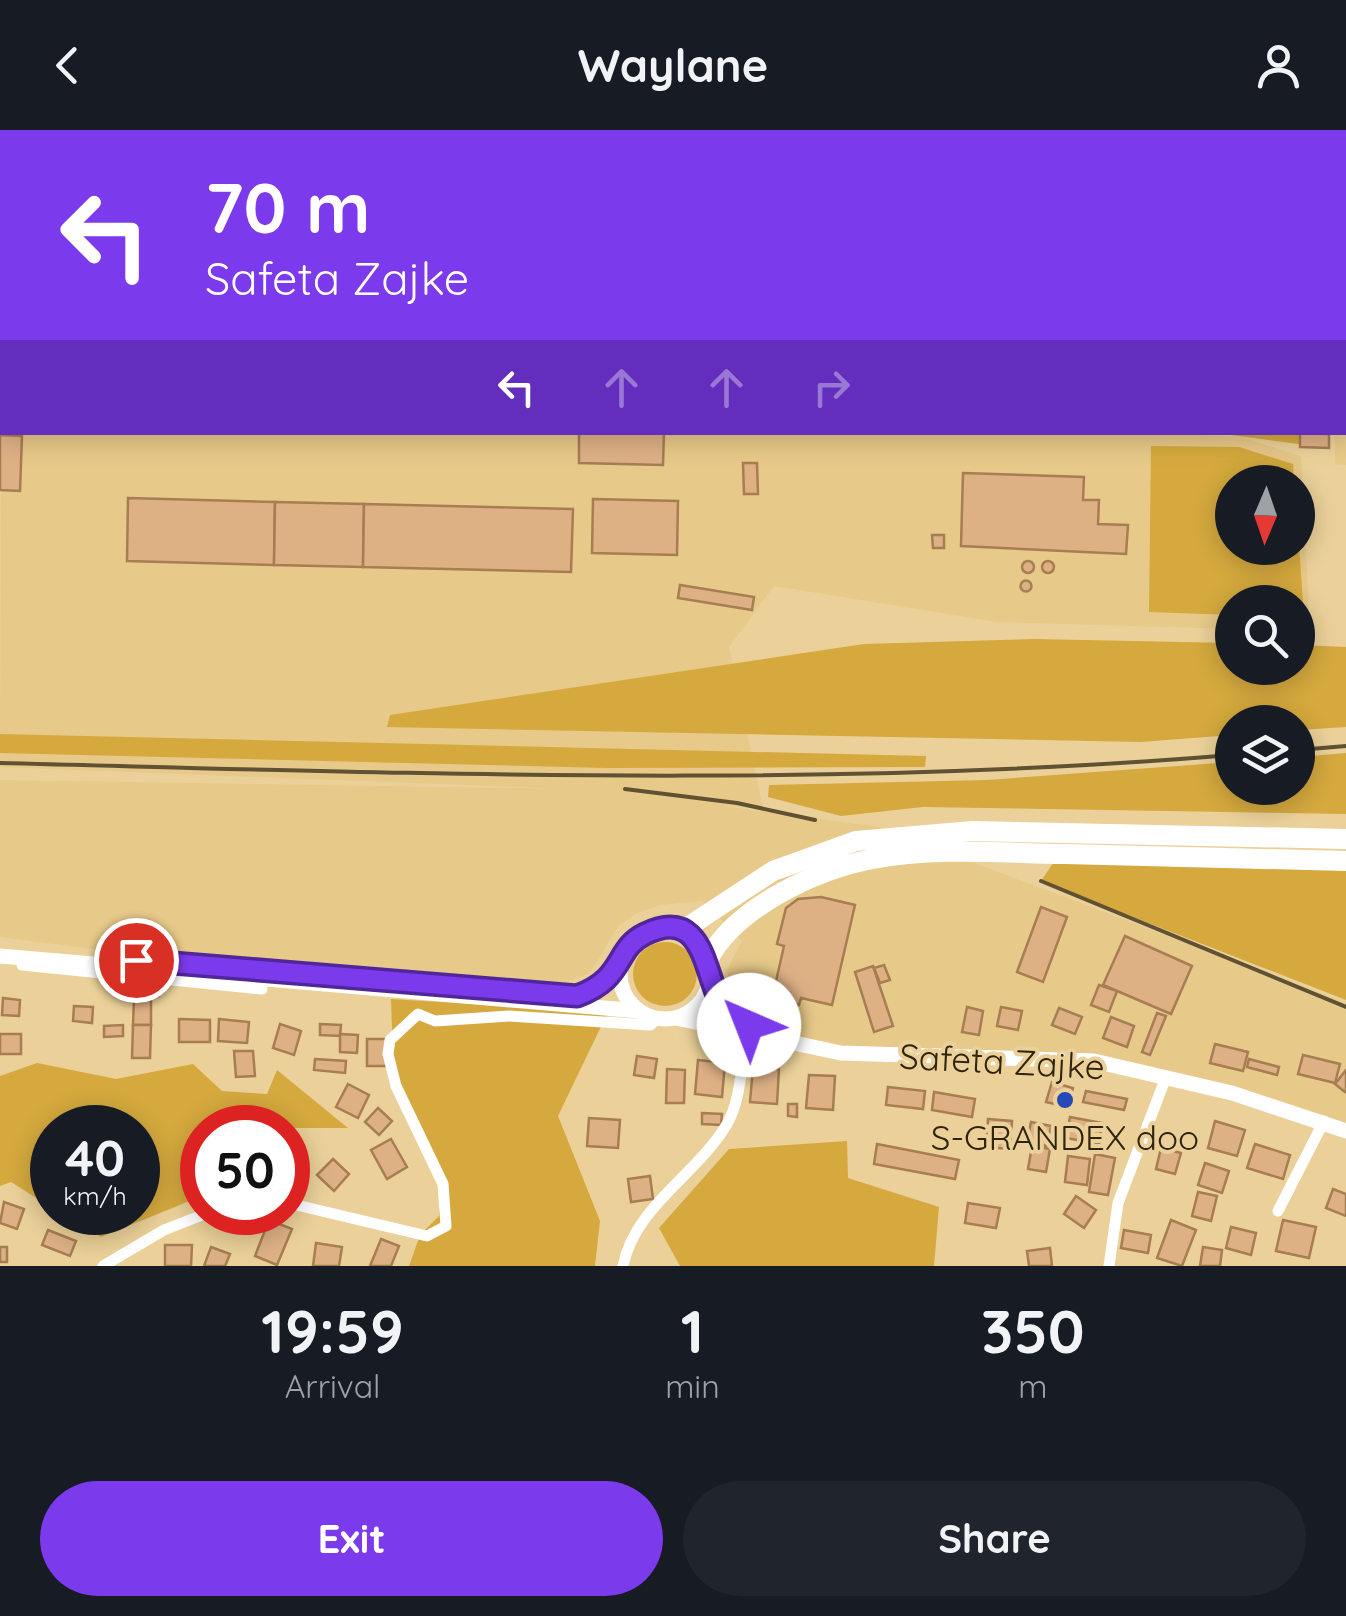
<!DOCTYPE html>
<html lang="en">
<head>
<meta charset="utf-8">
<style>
  :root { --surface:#171b24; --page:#20242c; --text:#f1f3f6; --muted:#9ea1a6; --accent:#7c3aed }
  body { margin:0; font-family:Quicksand,sans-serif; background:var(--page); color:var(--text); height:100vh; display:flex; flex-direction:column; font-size:38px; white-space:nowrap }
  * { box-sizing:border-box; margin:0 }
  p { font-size:32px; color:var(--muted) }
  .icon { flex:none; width:55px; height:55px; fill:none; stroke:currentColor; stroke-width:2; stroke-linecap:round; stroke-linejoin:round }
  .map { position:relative; height:1136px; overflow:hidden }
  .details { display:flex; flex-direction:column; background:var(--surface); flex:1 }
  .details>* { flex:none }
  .guide { position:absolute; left:0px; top:0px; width:1348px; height:305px; box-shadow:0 5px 25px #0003; background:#7c3aed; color:#fff; overflow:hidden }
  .needle { width:65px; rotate:182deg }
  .fabs { position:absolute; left:1215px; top:335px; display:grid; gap:20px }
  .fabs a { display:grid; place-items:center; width:100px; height:100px; border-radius:50%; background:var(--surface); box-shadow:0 5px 25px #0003; font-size:50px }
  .speed { position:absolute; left:30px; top:975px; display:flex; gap:20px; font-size:50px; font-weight:700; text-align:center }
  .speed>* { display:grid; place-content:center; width:130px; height:130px; border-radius:50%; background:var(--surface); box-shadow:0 5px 25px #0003; line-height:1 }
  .speed small { font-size:25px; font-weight:400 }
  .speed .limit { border:15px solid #d22; background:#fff; color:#111 }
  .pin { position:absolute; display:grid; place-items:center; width:85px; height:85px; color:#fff; margin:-42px; border:5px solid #fff; border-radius:50%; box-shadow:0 2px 10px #0007 }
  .me { position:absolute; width:110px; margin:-55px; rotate:316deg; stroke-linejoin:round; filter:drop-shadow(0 0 8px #0008) }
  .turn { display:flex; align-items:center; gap:35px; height:210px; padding:0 40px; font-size:45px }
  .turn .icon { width:130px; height:130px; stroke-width:2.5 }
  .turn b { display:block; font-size:70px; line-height:85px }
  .lanes { display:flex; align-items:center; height:95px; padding:0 40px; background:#0003; justify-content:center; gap:50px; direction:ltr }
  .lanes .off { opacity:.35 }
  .eta { display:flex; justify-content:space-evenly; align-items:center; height:170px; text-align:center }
  .eta b { font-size:60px; font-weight:700; line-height:70px }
  .cta { display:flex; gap:20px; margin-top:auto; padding:20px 40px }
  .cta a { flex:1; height:115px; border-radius:60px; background:var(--accent); color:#fff; font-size:40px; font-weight:700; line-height:115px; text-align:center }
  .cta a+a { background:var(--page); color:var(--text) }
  header { display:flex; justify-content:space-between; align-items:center; height:130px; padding:0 40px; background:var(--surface); font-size:45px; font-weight:700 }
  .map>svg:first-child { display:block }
  .built { fill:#e7c989; fill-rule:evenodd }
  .green { fill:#d5a93e }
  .building { fill:#deb185; stroke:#a77d52; stroke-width:2.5 }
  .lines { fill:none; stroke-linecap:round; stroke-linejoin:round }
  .pedestrian { stroke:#fff; stroke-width:9 }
  .minor { stroke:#fff; stroke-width:11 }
  .secondary { stroke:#fff; stroke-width:15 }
  .motorway { stroke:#fff; stroke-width:20 }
  .rail { stroke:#5f5132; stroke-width:4 }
  .route-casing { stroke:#51269a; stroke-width:25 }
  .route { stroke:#7c3aed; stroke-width:18 }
  .poi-dot { fill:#2649b8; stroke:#ebd199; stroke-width:4 }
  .labels { text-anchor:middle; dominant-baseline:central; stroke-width:8; stroke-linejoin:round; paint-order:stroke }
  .street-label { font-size:35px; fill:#2f250e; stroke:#ebd199 }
  .poi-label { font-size:35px; fill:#2f250e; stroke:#ebd199 }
</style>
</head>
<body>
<header><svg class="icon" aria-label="back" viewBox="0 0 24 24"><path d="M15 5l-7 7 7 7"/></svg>Waylane<svg class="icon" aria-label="person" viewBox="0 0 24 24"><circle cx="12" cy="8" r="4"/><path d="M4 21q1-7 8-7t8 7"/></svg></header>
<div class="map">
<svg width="1346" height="1136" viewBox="0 0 1346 1136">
  <rect width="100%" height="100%" fill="#ebd199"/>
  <g class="built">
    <polygon points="1341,0 1346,0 1346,335 1335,334 1335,303 1345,302 1345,2"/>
    <path d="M2,69V302H1112L1241,307L1301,326L1309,479L1298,486V472H1232V499L997,492L774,456L729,517L763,679L717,675L879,697L1346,873V1002L1324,991L1078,932L870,925L786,904L760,895L735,875L727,840L742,811L702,771L661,775L637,783L619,795L590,843L544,860L185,831L0,807V650L569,659L0,637ZM1232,352H1298V418H1232Z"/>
  </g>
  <g class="green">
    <polygon points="0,0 783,0 784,2 2,2 0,70"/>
    <polygon points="796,0 1333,0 797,2"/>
    <polygon points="1216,303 1329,303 1329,318"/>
    <polygon points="1151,316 1239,317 1293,334 1294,352 1232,352 1232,418 1298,418 1298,401 1303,472 1298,476 1232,472 1232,485 1149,482"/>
    <polygon points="1035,509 1232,513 1232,538 1298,538 1298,515 1346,517 1346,597 1298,600 1298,592 1232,592 1232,605 1141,612 387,597 390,585 864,514"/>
    <polygon points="0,604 926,626 925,637 607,638 0,623"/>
    <polygon points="1346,623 1346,684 923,677 841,686 768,667 769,655 987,650 1232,632 1232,658 1298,658 1298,627"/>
    <polygon points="1058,726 1346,738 1346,870 1041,751"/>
    <circle cx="665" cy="844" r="32"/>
    <polygon points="391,869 608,882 558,986 600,1091 595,1136 409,1136 420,1105 439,1086 442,1050 394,956"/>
    <polygon points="37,933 116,949 193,934 222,961 267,964 277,940 348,998 202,998 202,1066 101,1107 61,1083 138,1082 138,998 52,998 52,1078 11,1052 0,1056 0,946"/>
    <polygon points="847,1011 848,1048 939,1077 934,1136 680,1136 659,1098 729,1019"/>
  </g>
  <g class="building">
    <polygon points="514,0 553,0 555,2 516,2"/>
    <polygon points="1024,0 1063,0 1063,2 1017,2"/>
    <rect x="1226" y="0" width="75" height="2"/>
    <polygon points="579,302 664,302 663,335 579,333"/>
    <polygon points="1300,303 1329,304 1329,318 1300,317"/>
    <polygon points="0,305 22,306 20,361 0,360"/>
    <polygon points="743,333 757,333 758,364 744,364"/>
    <polygon points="963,343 1084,347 1083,370 1099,370 1098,394 1128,395 1126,424 961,416"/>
    <polygon points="128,368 275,372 274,435 127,431"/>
    <polygon points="593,369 678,371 677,425 592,423"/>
    <polygon points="275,372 364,374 363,437 274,435"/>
    <polygon points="364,374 573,379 571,442 363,437"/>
    <polygon points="932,405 944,405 944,418 933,418"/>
    <circle cx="1028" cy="437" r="6"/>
    <circle cx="1048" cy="437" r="6"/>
    <circle cx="1026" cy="456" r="5.5"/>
    <polygon points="680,455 754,467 752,480 678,468"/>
    <polygon points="821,767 855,775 832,875 801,868 799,875 772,869 784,816 777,814 786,778 798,769"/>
    <polygon points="1041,777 1067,787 1043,852 1017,842"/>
    <polygon points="1125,806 1192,836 1171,884 1103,855"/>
    <polygon points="884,835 890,850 880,853 874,838"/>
    <polygon points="873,836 893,896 874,902 855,842"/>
    <polygon points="137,852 159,854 159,866 135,865"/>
    <polygon points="1099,855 1117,861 1109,882 1091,875"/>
    <polygon points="3,868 20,870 19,886 2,885"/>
    <polygon points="134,868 151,869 151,895 133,895"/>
    <polygon points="74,876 93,877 92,893 73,891"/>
    <polygon points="967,877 983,881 979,905 962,902"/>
    <polygon points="1001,877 1022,881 1018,900 997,896"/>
    <polygon points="1059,878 1082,887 1075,904 1052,895"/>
    <polygon points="1157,883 1166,886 1150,925 1142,922"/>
    <polygon points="1111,887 1134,896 1127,917 1103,908"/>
    <polygon points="179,889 210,890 210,912 179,912"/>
    <polygon points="219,889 249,892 247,913 218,911"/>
    <polygon points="280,894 301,901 294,925 273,918"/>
    <polygon points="320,894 341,895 340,906 320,905"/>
    <polygon points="123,895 123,906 104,907 104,896"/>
    <polygon points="133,895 151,895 150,928 132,928"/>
    <rect x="0" y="904" width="21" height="20"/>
    <polygon points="340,904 358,905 357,923 340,922"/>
    <rect x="367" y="909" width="20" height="27"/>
    <polygon points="1215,914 1248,922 1243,941 1210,933"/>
    <polygon points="234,921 253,921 255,946 236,947"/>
    <polygon points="1303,925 1340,934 1335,953 1298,944"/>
    <polygon points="637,926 657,929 654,948 634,945"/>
    <polygon points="315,929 346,931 345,943 314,940"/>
    <polygon points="1249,929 1279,937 1277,945 1247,937"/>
    <polygon points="698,930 725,933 722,967 695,964"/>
    <polygon points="753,938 779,939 777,974 750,972"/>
    <polygon points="667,939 685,940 684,973 666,973"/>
    <polygon points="1346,940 1346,961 1345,962 1335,954"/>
    <polygon points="809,945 835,946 833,980 806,978"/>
    <polygon points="1052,952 1073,958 1068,977 1046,972"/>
    <polygon points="348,954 369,965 358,988 336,977"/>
    <polygon points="888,957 925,961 923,979 886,975"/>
    <polygon points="1086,961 1127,969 1124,980 1083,972"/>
    <polygon points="934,962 975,969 972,987 932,980"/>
    <polygon points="788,974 797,974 797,987 788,986"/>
    <polygon points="378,978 392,991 379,1005 365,992"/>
    <polygon points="702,983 722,984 721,995 702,994"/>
    <polygon points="1070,987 1102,993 1099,1014 1066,1008"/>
    <polygon points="589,988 620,990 618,1018 587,1016"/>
    <polygon points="988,989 1012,991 1010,1019 986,1017"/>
    <polygon points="1215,991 1245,1000 1237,1026 1208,1018"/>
    <polygon points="1031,992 1051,996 1047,1016 1027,1012"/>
    <polygon points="391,1009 407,1037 387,1049 371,1020"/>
    <polygon points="877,1014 959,1030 955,1049 874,1034"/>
    <polygon points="1255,1014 1290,1025 1283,1049 1247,1038"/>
    <polygon points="1032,1016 1050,1019 1046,1042 1028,1039"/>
    <polygon points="288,1017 296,1020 288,1042"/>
    <polygon points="1161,1018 1181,1023 1175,1044 1156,1039"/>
    <polygon points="1095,1024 1115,1028 1108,1065 1089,1062"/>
    <polygon points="1068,1026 1090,1029 1087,1055 1065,1052"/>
    <polygon points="333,1029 349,1044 334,1061 317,1045"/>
    <polygon points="1205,1033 1229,1041 1222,1063 1198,1055"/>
    <polygon points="650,1046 653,1069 631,1072 628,1049"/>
    <polygon points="1333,1059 1346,1064 1346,1086 1326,1078"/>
    <polygon points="1198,1062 1217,1066 1211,1091 1192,1086"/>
    <polygon points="1076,1066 1096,1080 1084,1098 1064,1084"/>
    <polygon points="4,1072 24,1079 17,1099 0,1093"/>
    <polygon points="968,1073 1000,1078 996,1098 965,1093"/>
    <polygon points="217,1082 237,1084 235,1098 215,1095"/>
    <polygon points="269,1090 292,1099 277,1135 255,1126"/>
    <polygon points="1171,1090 1196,1100 1182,1136 1157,1128"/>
    <polygon points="1283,1090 1316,1097 1309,1128 1276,1121"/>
    <polygon points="1231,1097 1256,1103 1251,1125 1226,1118"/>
    <polygon points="48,1100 76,1111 70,1126 42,1115"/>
    <polygon points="1124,1100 1151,1105 1148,1123 1121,1118"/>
    <polygon points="381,1109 399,1116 391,1136 370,1136"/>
    <polygon points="316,1113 342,1117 339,1136 313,1136"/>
    <polygon points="165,1115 192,1115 191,1136 165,1136"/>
    <rect x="0" y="1117" width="7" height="15"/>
    <polygon points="211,1117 230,1124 225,1136 204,1136"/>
    <polygon points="1203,1117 1222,1120 1220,1136 1200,1136"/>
    <polygon points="1050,1118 1052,1136 1029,1136 1027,1121"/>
  </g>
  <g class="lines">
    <g class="pedestrian">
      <polyline points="905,0 906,2"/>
      <polyline points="1144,0 1145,2"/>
      <polyline points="1201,2 1201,0"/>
      <polyline points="1317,2 1317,0"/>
    </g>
    <g class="minor">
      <polyline points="0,258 2,258"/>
      <polyline points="22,835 262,859"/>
      <polyline points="288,1073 427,1106 446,1096 443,1054 396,956 388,924 390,910 418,884 435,891 509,886 650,895 658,888"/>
      <polyline points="1278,1081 1324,991"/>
      <polyline points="103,1136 164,1100 210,1082"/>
      <path d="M623,1136C635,1076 697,1045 727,994C742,968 741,931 747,903"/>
      <polyline points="1109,1136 1118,1073 1166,947"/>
    </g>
    <g class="secondary">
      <circle cx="665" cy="844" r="45"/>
      <polyline points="0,826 639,881"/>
      <polyline points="710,845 727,883 754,898"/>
      <path d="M543,866C577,869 602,861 621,833"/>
      <polyline points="676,888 841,923 1094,931 1232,963 1346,1001"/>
    </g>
    <g class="motorway">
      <polyline points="680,802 773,741 856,711 973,701 1346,709"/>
      <path d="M708,830C735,777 818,739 873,729C935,717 1001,723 1064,724C1158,726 1252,729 1346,731"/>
    </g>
    <g class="rail">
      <polyline points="1298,620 1346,616"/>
      <path d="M0,633C412,643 822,659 1232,625"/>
      <polyline points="625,659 737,673 815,690"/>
      <polyline points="1041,751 1346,877"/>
    </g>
  </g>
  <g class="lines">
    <g class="route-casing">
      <path id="route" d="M136,830L577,866C626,848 614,819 645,804C711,772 703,860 728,883C733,888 743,892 749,895"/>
    </g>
    <use href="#route" class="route"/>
  </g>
  <circle class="poi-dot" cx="1065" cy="970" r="10"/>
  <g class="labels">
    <g class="street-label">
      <text transform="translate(1002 931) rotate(3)">Safeta Zajke</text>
    </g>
    <g class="poi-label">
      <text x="1065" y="1007">S-GRANDEX doo</text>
    </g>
  </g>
</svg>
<div class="fabs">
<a><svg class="needle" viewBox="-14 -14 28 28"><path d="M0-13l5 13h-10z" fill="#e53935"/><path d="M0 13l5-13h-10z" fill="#9ea1a6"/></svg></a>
<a><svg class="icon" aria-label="search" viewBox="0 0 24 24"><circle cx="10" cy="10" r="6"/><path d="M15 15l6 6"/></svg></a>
<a><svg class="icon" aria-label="layers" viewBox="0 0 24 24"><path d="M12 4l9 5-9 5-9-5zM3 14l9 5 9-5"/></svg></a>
</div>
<div class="speed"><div>40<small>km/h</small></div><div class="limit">50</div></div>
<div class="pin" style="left:136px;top:830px;background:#d93025"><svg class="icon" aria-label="arrive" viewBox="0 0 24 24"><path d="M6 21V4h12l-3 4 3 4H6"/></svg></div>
<svg class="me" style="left:749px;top:895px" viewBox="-20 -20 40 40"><circle r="19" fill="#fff"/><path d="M0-13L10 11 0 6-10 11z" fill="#7c3aed"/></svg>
<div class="guide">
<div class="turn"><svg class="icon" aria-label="left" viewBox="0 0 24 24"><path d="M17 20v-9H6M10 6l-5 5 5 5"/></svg><div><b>70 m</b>Safeta Zajke</div></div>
<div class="lanes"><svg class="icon" aria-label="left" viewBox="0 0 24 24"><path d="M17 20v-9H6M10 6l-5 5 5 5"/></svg><svg class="icon off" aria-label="ahead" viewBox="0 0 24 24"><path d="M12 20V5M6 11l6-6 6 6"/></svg><svg class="icon off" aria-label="ahead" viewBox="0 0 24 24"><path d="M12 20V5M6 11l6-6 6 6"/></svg><svg class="icon off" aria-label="right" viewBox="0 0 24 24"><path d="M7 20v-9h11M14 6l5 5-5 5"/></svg></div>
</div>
</div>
<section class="details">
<div class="eta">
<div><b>19:59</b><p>Arrival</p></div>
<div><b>1</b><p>min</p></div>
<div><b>350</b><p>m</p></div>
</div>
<div class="cta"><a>Exit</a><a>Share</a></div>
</section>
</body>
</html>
